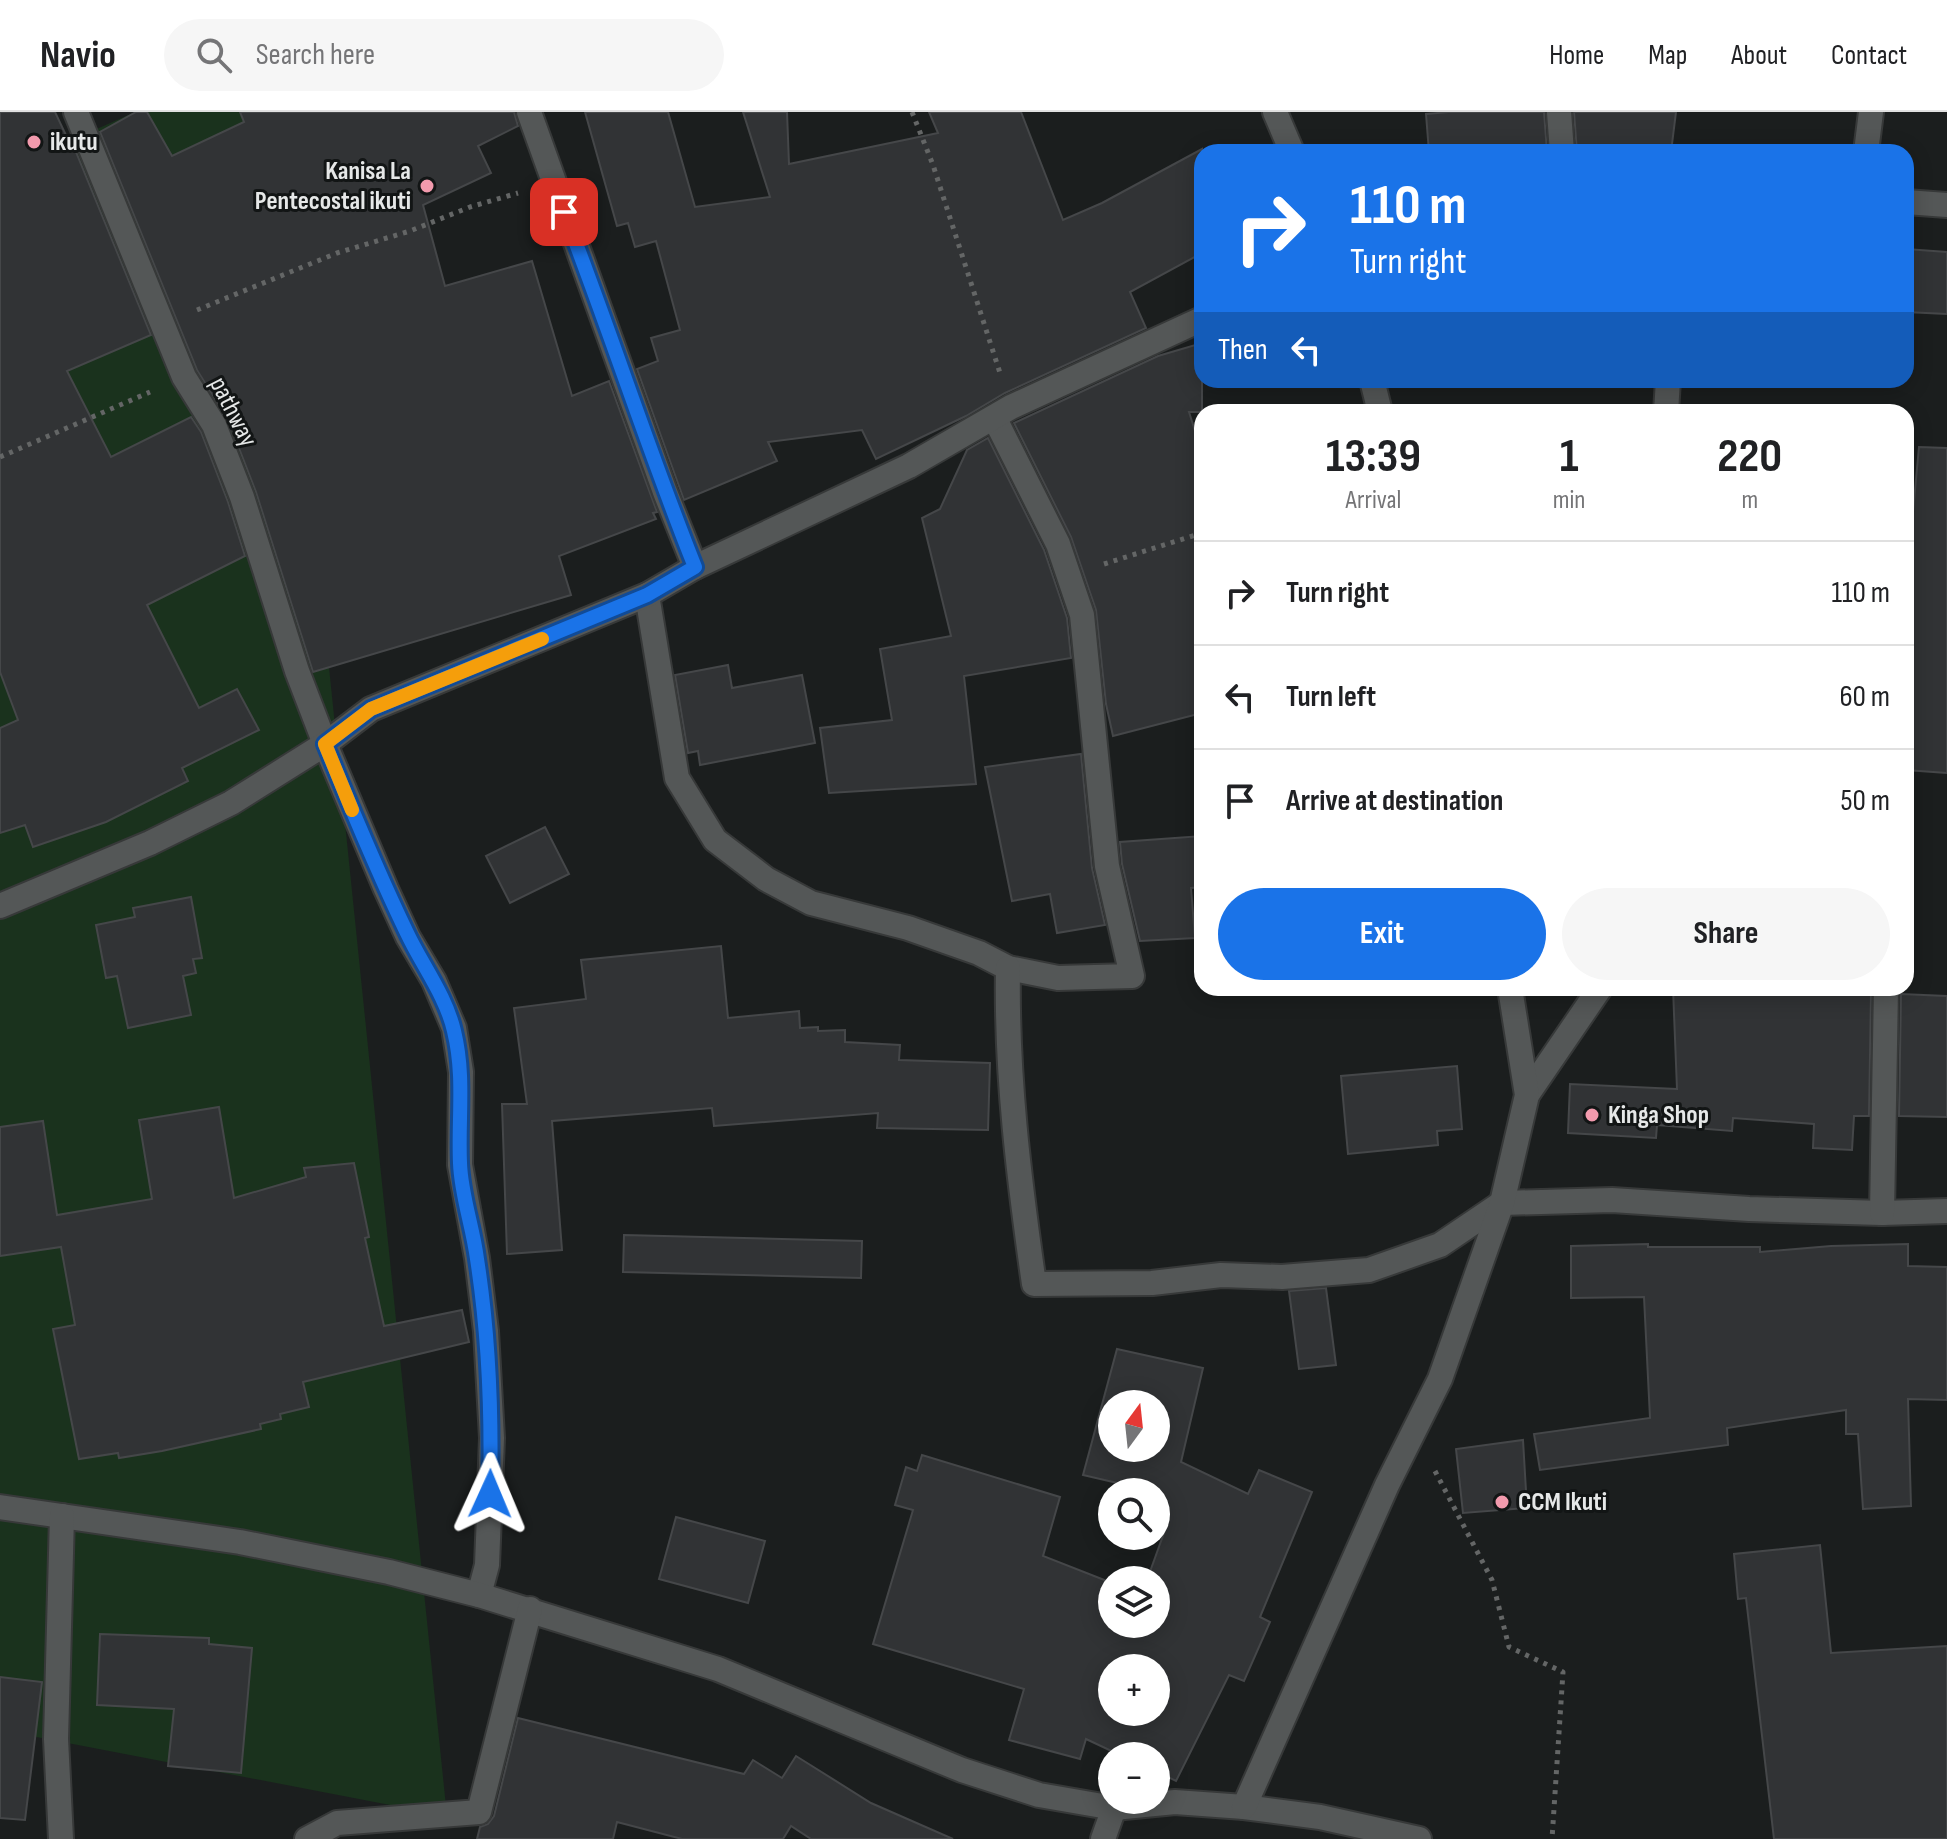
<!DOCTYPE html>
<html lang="en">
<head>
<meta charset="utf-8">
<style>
  :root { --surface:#fff; --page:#f6f6f6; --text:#202124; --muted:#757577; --line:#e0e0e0; --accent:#1a73e8 }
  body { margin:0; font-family:"Sofia Sans Condensed",sans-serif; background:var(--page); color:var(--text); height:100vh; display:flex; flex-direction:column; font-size:30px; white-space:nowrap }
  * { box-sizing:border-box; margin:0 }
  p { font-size:26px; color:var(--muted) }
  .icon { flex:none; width:44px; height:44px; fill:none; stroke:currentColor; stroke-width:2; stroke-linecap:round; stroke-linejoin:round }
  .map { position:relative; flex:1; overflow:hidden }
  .details { position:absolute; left:1194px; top:292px; width:720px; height:592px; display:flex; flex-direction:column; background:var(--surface); border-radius:24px; box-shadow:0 4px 20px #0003 }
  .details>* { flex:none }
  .top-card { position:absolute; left:1194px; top:32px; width:720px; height:244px; border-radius:24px; box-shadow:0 4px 20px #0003; background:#1a73e8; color:#fff; overflow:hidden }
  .needle { width:52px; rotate:15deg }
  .controls { position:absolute; left:1098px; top:1278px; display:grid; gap:16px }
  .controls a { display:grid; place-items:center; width:72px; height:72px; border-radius:50%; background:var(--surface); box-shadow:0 4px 20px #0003; font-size:40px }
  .pin { position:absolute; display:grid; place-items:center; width:68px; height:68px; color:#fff; margin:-34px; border-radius:16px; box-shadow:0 4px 12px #0006 }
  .me { position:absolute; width:88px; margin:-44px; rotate:1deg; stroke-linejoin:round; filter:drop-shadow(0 0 6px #0008) }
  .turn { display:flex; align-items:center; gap:28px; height:168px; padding:0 24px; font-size:36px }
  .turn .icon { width:104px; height:104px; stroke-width:2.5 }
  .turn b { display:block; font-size:56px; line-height:68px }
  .then { display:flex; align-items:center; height:76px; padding:0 24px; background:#0003; gap:16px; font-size:30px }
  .eta { display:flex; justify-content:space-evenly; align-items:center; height:136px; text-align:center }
  .eta b { font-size:48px; font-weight:700; line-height:56px }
  .cta { display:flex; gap:16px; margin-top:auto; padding:16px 24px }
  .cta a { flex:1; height:92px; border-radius:48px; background:var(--accent); color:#fff; font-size:32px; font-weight:700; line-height:92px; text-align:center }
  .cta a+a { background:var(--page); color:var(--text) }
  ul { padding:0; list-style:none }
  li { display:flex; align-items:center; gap:24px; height:104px; padding:0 24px; border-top:2px solid var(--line) }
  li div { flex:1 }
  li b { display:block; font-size:30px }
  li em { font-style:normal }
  header { display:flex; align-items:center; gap:48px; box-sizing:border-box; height:112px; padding:0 40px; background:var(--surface); border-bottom:2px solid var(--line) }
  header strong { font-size:38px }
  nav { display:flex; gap:44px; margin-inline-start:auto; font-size:28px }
  .search { width:560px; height:72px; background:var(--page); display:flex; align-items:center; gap:20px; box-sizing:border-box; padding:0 28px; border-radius:44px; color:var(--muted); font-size:30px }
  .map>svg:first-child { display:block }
  .green { fill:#1a321d }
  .building { fill:#313335; stroke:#454749; stroke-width:2; fill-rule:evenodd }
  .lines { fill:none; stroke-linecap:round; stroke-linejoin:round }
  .street-casing { stroke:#373939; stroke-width:28 }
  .path { stroke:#646666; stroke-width:5; stroke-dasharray:4 6; stroke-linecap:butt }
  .street { stroke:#545757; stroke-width:24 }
  .route-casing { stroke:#114b97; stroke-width:20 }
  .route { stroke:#1a73e8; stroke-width:14 }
  .slow { stroke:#f59e0b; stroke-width:14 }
  .poi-dot { fill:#f29aad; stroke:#121515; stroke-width:3 }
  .labels { text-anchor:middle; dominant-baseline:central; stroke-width:6; stroke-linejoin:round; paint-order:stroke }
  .poi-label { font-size:26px; font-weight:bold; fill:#e6e8e8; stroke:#121515; text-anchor:start }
  .street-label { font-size:26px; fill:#e6e8e8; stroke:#121515 }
</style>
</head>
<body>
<header>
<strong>Navio</strong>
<div class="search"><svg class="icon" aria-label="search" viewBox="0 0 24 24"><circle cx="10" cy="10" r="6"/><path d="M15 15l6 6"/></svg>Search here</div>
<nav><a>Home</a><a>Map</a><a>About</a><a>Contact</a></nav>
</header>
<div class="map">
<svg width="1947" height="1727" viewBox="0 0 1947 1727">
  <rect width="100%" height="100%" fill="#1b1e1e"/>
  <polygon class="green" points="135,0 272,0 447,1704 0,1618 0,60"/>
  <g class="building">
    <polygon points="0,0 55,0 72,36 74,35 151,223 67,259 111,345 191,305 201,320 228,390 245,444 147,493 199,596 237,577 259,618 182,656 188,669 106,710 33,735 25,713 0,721 0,616 18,608 0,560"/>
    <polygon points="136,0 147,0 172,44 244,10 240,0 514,0 518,14 478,34 491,61 423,93 445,174 532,149 572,284 609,269 657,400 653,401 656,407 559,444 571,483 313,560 256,380 228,308 197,258 100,20"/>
    <polygon points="585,0 668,0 695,95 770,85 743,0 787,0 789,52 938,21 929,0 1021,0 1063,108 1102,91 1202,37 1202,141 1130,180 1146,216 1005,281 966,304 876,347 862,318 768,330 777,349 684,388 637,257 658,249 651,226 680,218 656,129 635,135 628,111 617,114"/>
    <polygon points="1449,0 1544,0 1547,40 1429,40 1426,2"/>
    <polygon points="1574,0 1676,0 1671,40 1577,40"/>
    <polygon points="1906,137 1947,140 1947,202 1906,200"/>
    <polygon points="1202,231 1202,300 1189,300 1202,341 1202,601 1113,624 1106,592 1096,498 1071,425 1014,311 1158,244"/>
    <polygon points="988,326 1044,438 1067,506 1071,546 964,564 976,672 829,681 820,616 892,608 880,537 951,524 922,406 940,397 967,338"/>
    <polygon points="1919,335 1947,336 1947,661 1906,658 1906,420 1911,421"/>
    <polygon points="728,553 732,576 802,563 815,631 700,653 698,639 688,641 675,563"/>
    <polygon points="1081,642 1092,756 1105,813 1057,821 1050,782 1012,789 985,655"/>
    <polygon points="545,715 569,762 510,791 486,744"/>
    <polygon points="1202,724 1202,775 1191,776 1195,826 1140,829 1122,752 1120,730"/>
    <polygon points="191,785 202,846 193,847 196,861 183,864 191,903 128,916 117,864 106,866 96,813 135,805 133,796"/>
    <polygon points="721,834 728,906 799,899 800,916 818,915 818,919 845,918 845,930 900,933 899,948 990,951 988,1018 877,1016 878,1001 714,1014 712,996 552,1009 562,1138 507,1142 502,992 527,992 514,896 586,887 581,848"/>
    <polygon points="1673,876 1862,876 1862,881 1871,881 1869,1004 1854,1004 1852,1038 1813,1036 1814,1012 1733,1006 1732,1019 1657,1013 1656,1026 1568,1021 1570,972 1677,977"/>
    <polygon points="1901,882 1947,884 1947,1005 1899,1004"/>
    <polygon points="1457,954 1462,1017 1437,1019 1438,1033 1348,1042 1341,964"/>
    <polygon points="219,995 234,1086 306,1065 304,1056 354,1051 369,1125 365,1126 384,1214 462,1198 469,1230 303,1270 309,1295 280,1302 281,1307 260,1312 261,1317 162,1339 119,1346 118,1341 79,1347 53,1217 75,1213 61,1135 0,1144 0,1015 43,1009 57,1103 152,1087 139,1008"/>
    <polygon points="624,1123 862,1129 861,1166 623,1160"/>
    <polygon points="1648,1132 1648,1135 1760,1135 1760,1140 1831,1134 1908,1132 1908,1154 1947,1155 1947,1288 1908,1287 1911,1394 1863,1397 1858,1322 1846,1322 1846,1298 1727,1316 1728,1333 1540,1358 1534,1322 1650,1306 1644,1185 1571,1186 1571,1134"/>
    <polygon points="1326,1176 1336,1253 1299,1257 1289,1179"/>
    <path d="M1117,1237L1203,1256L1181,1350L1248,1382L1259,1358L1312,1380L1260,1505L1270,1510L1244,1569L1229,1563L1176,1669L1156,1659V1644H1122L1086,1627L1080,1647L1009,1628L1024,1577L873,1532L913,1398L895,1393L906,1355L917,1359L922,1343L1060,1385L1043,1444L1112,1471V1512H1156V1468H1147L1169,1407L1156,1400V1380L1083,1363ZM1112,1292H1156V1336H1112ZM1112,1556H1156V1600H1112Z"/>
    <polygon points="1523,1328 1527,1396 1463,1401 1456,1337"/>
    <polygon points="676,1405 765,1429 748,1491 659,1467"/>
    <polygon points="1820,1433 1831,1541 1947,1534 1947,1727 1774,1727 1746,1486 1738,1487 1734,1442"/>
    <polygon points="100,1522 209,1526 209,1532 252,1536 241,1661 168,1654 174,1597 97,1593"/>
    <polygon points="0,1565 42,1570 25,1708 0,1706"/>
    <polygon points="518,1606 744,1662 753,1648 782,1666 796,1644 871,1691 953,1727 811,1727 791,1714 783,1727 682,1727 617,1710 613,1727 477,1727 480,1715 488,1712 494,1704"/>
  </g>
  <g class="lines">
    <g class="street-casing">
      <g id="street">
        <polyline points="76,0 184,265 214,313 242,385 297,559 325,632 386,777 408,825 434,869 454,916 461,960 460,1053 477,1146 486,1219 492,1326 487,1453 479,1483"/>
        <polyline points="529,0 665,380 695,455"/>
        <polyline points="1275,0 1292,40"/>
        <polyline points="1559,0 1562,40"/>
        <polyline points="1866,40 1871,0"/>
        <polyline points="1906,90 1947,93"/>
        <polyline points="1372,268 1380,300"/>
        <polyline points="1666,300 1668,268"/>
        <polyline points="647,483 677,666 715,728 766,767 811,791 908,816 979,841 1008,856 1058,866 1132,864 1107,754 1082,503 1058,432 995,307"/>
        <polyline points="0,794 150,731 231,691 325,632 371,597 647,483 695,455 909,354 1011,295 1202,207"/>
        <path d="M1008,856C1006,963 1019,1067 1034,1172L1152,1171L1221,1163L1282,1165L1369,1158L1440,1133L1502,1091L1612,1088L1749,1097L1882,1101L1947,1099"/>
        <polyline points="1527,983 1600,876"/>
        <polyline points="1882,1101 1886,876"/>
        <polyline points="0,1395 240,1430 389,1460 479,1483 718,1557 962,1658 1039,1683 1114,1696 1175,1690 1244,1695 1320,1705 1419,1727"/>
        <polyline points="1244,1695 1387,1373 1440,1267 1502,1091 1527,983 1510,876"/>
        <polyline points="61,1727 56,1627 62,1404"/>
        <polyline points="307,1727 337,1711 479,1700 530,1497"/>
        <polyline points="1103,1727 1114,1696"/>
      </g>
    </g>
    <g class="path">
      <polyline points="912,0 933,53 1000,261"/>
      <polyline points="197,198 337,141 410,119 470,95 518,81"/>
      <polyline points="0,345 150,280"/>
      <polyline points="1104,452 1202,421"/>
      <polyline points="1435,1359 1492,1468 1509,1535 1563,1560 1552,1727"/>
    </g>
    <use href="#street" class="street"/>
  </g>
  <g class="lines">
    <g class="route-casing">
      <path id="route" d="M490,1382C492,1304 489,1224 477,1147C473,1115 461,1083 460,1051C458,1006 465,964 454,919C446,884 422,853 407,821C377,759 351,696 325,632L371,597L647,483L695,455C648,338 610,218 564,100"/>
    </g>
    <use href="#route" class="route"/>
    <polyline class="slow" points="352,698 325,632 371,597 542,527"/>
  </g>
  <g class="poi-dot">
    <circle cx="34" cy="30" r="8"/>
    <circle cx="427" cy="74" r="8"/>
    <circle cx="1592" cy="1003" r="8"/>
    <circle cx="1502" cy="1390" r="8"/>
  </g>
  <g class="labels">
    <g class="poi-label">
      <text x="50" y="30">ikutu</text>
      <text x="411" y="59" text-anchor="end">Kanisa La<tspan x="411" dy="30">Pentecostal ikuti</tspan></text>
      <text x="1608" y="1003">Kinga Shop</text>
      <text x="1518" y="1390">CCM Ikuti</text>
    </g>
    <g class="street-label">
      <text transform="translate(233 300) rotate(63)">pathway</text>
    </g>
  </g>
</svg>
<div class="controls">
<a><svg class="needle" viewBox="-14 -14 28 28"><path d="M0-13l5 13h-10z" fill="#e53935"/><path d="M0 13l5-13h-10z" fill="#757577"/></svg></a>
<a><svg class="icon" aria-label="search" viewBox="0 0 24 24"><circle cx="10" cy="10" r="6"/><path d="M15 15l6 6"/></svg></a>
<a><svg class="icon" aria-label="layers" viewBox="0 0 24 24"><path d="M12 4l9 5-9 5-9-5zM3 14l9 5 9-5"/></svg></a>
<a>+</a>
<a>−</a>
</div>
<div class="pin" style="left:564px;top:100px;background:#d93025"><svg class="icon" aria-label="arrive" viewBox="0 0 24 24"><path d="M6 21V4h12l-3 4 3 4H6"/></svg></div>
<svg class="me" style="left:490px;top:1382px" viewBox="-20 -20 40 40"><path d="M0-17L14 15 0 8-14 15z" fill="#1a73e8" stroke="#fff" stroke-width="4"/></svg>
<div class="top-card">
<div class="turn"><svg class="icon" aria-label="right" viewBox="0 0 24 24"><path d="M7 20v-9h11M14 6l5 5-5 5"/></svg><div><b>110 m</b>Turn right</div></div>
<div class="then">Then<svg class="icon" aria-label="left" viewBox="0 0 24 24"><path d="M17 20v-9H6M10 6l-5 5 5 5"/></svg></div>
</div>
<section class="details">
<div class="eta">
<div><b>13:39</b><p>Arrival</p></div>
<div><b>1</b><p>min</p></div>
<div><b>220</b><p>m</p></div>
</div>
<ul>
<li><svg class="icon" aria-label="right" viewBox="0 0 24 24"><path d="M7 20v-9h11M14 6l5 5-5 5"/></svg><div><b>Turn right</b></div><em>110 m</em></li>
<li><svg class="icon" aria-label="left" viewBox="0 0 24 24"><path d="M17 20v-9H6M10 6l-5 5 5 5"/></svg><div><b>Turn left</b></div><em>60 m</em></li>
<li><svg class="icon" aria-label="arrive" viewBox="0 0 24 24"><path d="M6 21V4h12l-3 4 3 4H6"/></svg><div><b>Arrive at destination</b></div><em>50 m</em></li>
</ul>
<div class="cta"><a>Exit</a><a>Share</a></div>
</section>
</div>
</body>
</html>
